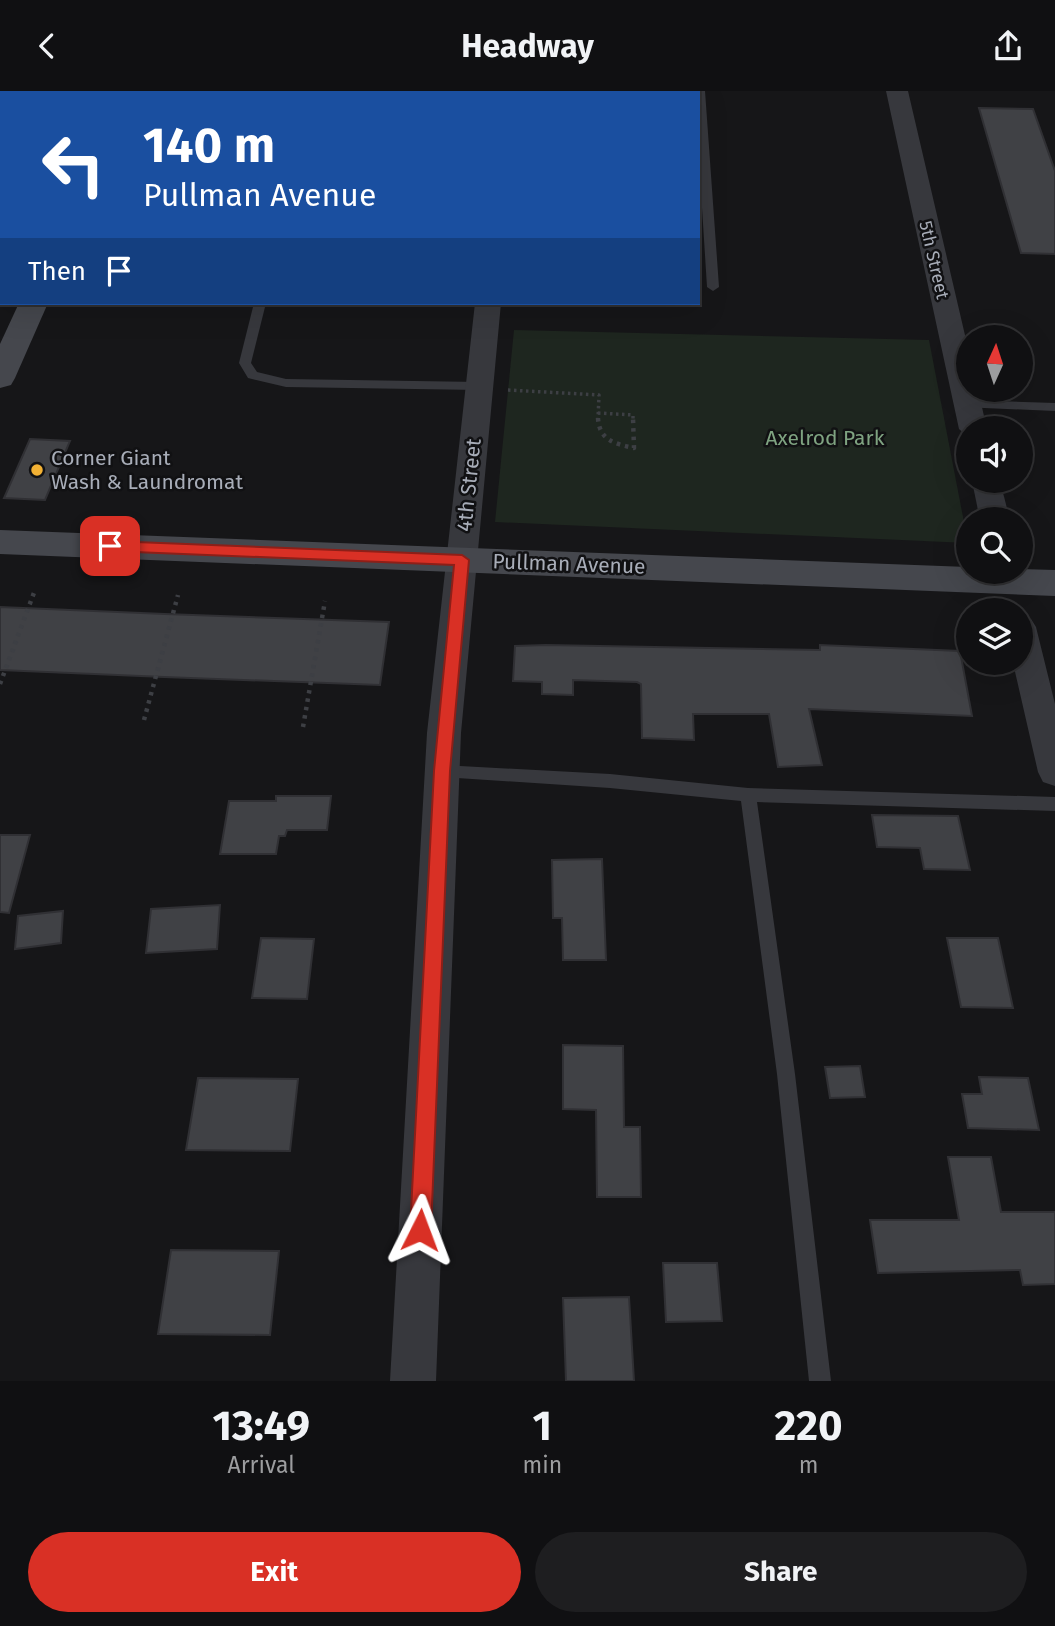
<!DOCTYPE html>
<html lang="en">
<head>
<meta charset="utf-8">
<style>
  :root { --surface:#101012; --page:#1e1e20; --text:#f1f3f6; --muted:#9c9d9f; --line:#303032; --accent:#d93025 }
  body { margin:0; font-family:"Fira Sans",sans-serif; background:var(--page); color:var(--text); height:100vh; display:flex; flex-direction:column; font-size:26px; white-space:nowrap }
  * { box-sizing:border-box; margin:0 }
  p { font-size:23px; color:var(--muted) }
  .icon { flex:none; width:38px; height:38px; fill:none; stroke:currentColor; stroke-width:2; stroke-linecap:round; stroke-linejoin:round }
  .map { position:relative; height:1290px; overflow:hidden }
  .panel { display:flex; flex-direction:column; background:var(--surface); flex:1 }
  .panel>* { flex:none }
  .banner { position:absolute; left:0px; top:0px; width:700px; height:214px; box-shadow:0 7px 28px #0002,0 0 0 2px var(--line); background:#1a4fa0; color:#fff; overflow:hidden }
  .needle { width:46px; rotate:3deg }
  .fabs { position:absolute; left:956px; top:234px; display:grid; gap:14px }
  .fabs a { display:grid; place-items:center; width:77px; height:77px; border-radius:50%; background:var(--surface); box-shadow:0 7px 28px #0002,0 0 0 2px var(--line); font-size:35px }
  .pin { position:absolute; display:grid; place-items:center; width:60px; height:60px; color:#fff; margin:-30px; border-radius:14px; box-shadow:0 4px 10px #0006 }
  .me { position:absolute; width:77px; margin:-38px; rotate:3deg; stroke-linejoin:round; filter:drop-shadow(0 0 5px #0008) }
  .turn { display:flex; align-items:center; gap:24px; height:147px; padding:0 28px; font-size:32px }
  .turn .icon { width:91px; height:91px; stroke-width:2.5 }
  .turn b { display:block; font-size:49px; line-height:60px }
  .then { display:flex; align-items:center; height:66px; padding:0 28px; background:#0003; gap:14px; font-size:26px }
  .eta { display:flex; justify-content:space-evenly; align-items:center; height:119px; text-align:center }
  .eta b { font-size:42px; font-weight:700; line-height:49px }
  .button { display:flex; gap:14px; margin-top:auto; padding:14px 28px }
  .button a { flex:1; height:80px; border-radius:42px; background:var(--accent); color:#fff; font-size:28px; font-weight:700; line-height:80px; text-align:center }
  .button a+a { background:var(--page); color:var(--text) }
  header { display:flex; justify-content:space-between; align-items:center; height:91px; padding:0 28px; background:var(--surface); font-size:32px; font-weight:700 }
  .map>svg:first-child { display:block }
  .green { fill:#1e261f }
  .building { fill:#404145; stroke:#303034; stroke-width:2 }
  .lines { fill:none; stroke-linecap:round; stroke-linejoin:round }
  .path-far1 { stroke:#3d3f44; stroke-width:3.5; stroke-dasharray:2.5 3.5; stroke-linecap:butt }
  .path { stroke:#3d3f44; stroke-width:4.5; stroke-dasharray:3.5 5; stroke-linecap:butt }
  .lane { fill:#37383d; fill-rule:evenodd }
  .street { fill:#37383d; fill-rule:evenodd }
  .secondary { fill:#45474d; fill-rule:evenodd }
  .route { fill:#d93025; stroke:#8d1f18; stroke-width:2 }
  .poi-dot { fill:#f2b134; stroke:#111113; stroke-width:2.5 }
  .labels { text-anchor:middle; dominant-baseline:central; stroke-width:5; stroke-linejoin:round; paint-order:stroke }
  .far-street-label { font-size:18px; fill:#a8adb8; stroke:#111113 }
  .park-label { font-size:21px; fill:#7fa381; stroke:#111113 }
  .poi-label { font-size:21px; fill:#a8adb8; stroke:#111113; text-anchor:start }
  .street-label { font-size:21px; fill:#a8adb8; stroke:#111113 }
</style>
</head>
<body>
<header><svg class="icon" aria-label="back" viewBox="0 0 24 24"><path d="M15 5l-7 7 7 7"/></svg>Headway<svg class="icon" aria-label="share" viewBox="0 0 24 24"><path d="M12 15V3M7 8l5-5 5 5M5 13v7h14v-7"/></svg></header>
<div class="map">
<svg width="1055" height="1290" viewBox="0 0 1055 1290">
  <rect width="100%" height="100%" fill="#161618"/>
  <polygon class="green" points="514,239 929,249 968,452 495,431"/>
  <g class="building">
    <polygon points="979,17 1033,18 1055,80 1055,163 1021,162"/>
    <polygon points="30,348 70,350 45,409 4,407"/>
    <polygon points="0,516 165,523 389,531 380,594 164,586 0,579"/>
    <polygon points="546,554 820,559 820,554 960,560 972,625 809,618 822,674 778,676 769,623 693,623 694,649 642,647 641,593 637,591 573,589 573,604 542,603 542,591 513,590 515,555"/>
    <polygon points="276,705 331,705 327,739 287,739 285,745 279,745 276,763 220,763 229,710 276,710"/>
    <polygon points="872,724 958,725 970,779 924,778 920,757 877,756"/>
    <polygon points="0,744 30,744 9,822 0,821"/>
    <polygon points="602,768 606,869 563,869 562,827 553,827 552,769"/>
    <polygon points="220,814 217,858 146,862 151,818"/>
    <polygon points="63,820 61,852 15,858 18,825"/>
    <polygon points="261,847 314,848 307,908 252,907"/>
    <polygon points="947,847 998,847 1013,917 961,916"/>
    <polygon points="563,954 623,955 624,1036 640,1036 641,1106 597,1106 596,1019 563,1018"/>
    <polygon points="860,975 865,1006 830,1007 825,976"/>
    <polygon points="979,986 1028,987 1039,1039 968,1037 962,1003 982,1003"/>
    <polygon points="198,987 298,988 290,1060 186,1059"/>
    <polygon points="948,1066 991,1066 1001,1121 1055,1121 1055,1193 1023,1194 1020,1179 878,1182 870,1129 959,1129"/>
    <polygon points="171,1159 279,1160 270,1244 158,1243"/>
    <polygon points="663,1172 717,1172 722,1230 666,1231"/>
    <polygon points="629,1206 634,1290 566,1290 563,1207"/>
  </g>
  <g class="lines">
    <g class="path-far1">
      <polyline points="508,299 599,304 598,328"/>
      <polyline points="598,322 633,324 633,328"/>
    </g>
    <g class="path">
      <path d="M598,327C599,349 615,353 634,357L633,327"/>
      <polyline points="0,593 35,499"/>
      <polyline points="144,629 178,504"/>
      <polyline points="303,636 325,510"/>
    </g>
    <g class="lane">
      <rect x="314" y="0" width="10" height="2"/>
      <polygon points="695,0 705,0 719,196 713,200 707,196 698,53 698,2"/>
      <polygon points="254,212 266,212 251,272 257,281 286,288 479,291 485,295 479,299 286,296 248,287 239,272"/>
      <polygon points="967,309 1055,312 1055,320 962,316 961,313"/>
      <polygon points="442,674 610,683 748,697 1055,706 1055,720 757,711 795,983 831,1290 809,1290 777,983 741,710 610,697 442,686 436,685 434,680 436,675"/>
    </g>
    <g class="street">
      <rect x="500" y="0" width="22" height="2"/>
      <polygon points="886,0 908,0 968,257 968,299 978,299 987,338 968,338 968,346 959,338"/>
      <polygon points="475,212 501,212 461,642 436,1290 390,1290 427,642"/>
      <polygon points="972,390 1000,390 1010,429 980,429"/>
      <polygon points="1020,525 1031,528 1036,536 1055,613 1055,695 1043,691 1038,681 1013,572 1020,572"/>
    </g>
    <g class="secondary">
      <polygon points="113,0 137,0 112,2"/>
      <polygon points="19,212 48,212 15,287 11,294 0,297 0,253"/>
      <polygon points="0,439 968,476 968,481 1020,481 1020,478 1055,479 1055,505 0,463"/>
    </g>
  </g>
  <polygon class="route" points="110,450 462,464 469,469 450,680 431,1139 428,1146 420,1149 413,1146 410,1139 434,680 454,474 110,460 103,455"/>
  <circle class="poi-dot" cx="37" cy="379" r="7"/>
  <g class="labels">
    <g class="far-street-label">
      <text transform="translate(934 169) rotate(77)">5th Street</text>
    </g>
    <g class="park-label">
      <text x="825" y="347">Axelrod Park</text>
    </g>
    <g class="poi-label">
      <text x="51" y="367">Corner Giant<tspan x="51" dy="24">Wash &amp; Laundromat</tspan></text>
    </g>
    <g class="street-label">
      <text transform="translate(469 394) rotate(-84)">4th Street</text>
      <text transform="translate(569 473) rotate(2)">Pullman Avenue</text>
    </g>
  </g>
</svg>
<div class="fabs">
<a><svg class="needle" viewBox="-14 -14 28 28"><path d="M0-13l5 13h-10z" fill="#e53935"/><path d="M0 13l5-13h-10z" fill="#9c9d9f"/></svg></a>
<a><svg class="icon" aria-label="sound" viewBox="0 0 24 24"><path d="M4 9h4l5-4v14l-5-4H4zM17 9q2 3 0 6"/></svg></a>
<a><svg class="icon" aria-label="search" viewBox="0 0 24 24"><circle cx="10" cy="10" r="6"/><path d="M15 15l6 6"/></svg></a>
<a><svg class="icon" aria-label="layers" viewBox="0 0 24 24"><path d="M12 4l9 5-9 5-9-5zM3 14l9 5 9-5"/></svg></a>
</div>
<div class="pin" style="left:110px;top:455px;background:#d93025"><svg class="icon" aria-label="arrive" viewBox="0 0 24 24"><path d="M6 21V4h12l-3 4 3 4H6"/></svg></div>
<svg class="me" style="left:420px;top:1139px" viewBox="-20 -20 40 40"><path d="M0-17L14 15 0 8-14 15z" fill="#d93025" stroke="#fff" stroke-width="4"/></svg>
<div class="banner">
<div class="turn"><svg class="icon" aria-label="left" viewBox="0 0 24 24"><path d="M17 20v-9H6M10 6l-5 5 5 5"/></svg><div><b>140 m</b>Pullman Avenue</div></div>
<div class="then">Then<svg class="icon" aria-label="arrive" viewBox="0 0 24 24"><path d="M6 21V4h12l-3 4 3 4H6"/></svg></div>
</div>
</div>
<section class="panel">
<div class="eta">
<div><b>13:49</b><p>Arrival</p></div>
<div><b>1</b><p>min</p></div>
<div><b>220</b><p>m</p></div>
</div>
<div class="button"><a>Exit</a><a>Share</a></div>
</section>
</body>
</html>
